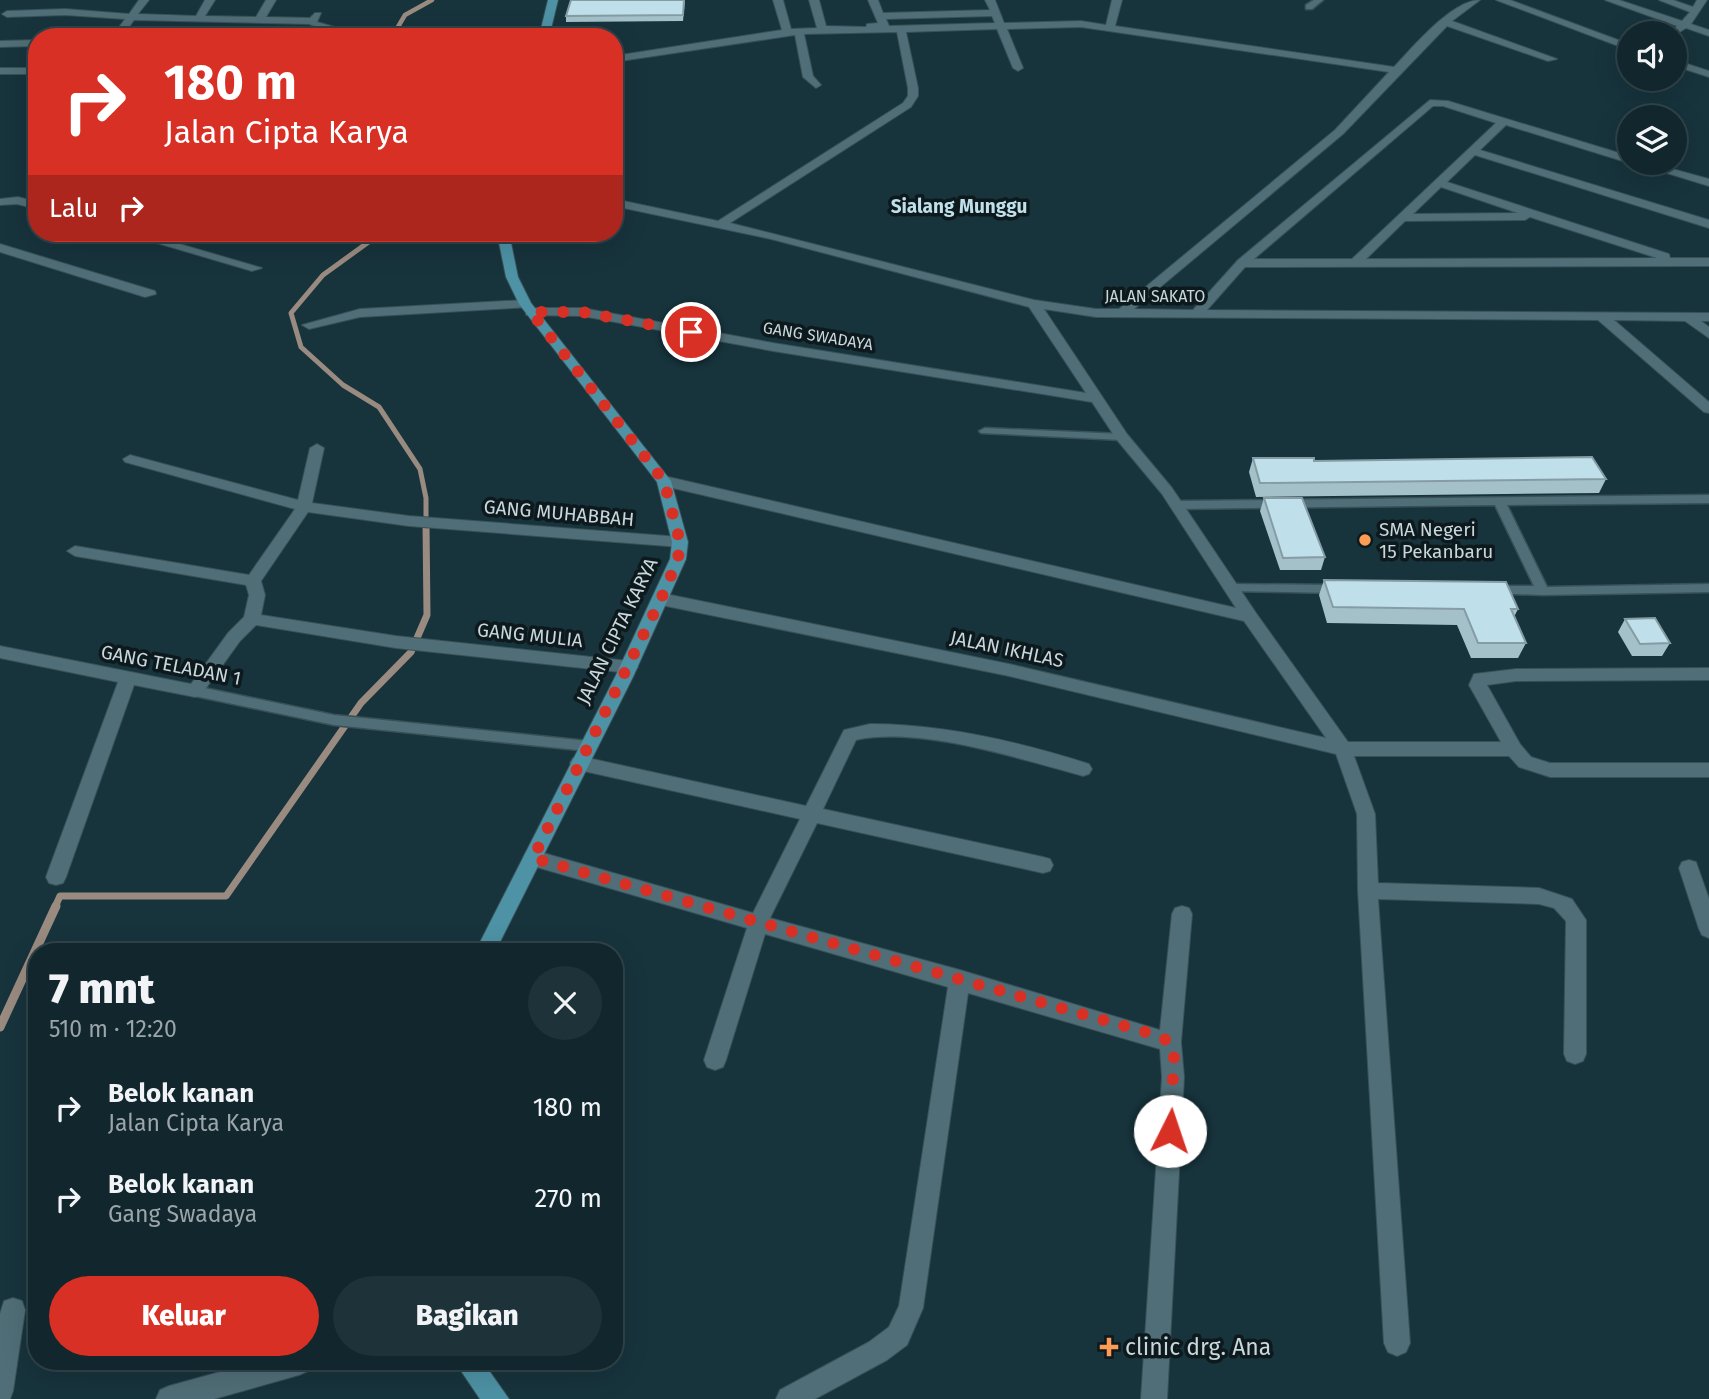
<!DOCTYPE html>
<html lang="id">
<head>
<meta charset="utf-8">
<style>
  :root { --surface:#11262d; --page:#1e3239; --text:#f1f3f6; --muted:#9ca5aa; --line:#304349; --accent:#d93025 }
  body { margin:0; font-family:"Fira Sans",sans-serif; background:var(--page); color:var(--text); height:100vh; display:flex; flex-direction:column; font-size:26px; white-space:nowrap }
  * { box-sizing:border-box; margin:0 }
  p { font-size:23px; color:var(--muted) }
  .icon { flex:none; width:38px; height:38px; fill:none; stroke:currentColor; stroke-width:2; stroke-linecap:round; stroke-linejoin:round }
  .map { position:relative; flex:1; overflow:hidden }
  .panel { position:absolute; left:28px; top:943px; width:595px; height:427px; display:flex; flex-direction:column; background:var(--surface); border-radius:28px; box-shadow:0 7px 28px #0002,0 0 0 2px var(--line) }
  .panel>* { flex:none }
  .guide { position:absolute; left:28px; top:28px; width:595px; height:214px; border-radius:28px; box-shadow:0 7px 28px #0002,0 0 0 2px var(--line); background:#d93025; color:#fff; overflow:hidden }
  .controls { position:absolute; left:1617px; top:21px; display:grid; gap:14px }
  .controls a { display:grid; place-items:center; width:70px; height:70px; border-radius:50%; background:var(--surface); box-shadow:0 7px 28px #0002,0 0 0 2px var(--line); font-size:35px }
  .pin { position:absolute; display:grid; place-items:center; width:60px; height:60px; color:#fff; margin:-30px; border:4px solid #fff; border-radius:50%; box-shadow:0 2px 7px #0007 }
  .me { position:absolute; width:77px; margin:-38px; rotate:4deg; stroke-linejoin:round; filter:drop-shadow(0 0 5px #0008) }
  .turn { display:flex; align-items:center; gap:24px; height:147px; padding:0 21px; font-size:32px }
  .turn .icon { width:91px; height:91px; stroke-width:2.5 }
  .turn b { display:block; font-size:49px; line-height:60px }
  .then { display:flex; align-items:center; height:66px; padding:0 21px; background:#0003; gap:14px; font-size:26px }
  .round { display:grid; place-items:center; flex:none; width:74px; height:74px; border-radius:37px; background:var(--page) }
  .head { display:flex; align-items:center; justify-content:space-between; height:119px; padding:0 21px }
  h1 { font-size:42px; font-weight:800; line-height:52px }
  .action { display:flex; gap:14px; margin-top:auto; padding:14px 21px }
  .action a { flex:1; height:80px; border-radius:42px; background:var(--accent); color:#fff; font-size:28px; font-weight:800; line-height:80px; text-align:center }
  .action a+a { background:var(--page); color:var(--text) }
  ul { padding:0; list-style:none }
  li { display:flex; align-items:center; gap:21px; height:91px; padding:0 21px }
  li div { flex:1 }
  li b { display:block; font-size:26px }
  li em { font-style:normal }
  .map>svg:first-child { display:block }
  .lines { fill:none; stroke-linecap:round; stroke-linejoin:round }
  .stream-far3 { stroke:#9a8b80; stroke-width:4.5 }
  .stream-far2 { stroke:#9a8b80; stroke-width:5 }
  .stream-far1 { stroke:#9a8b80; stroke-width:7 }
  .stream { stroke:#9a8b80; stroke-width:9 }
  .lane-casing { stroke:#385056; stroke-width:3 }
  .street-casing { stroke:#385056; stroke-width:2 }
  .primary-casing { stroke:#385056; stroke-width:2 }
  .lane { fill:#506e77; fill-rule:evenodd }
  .street { fill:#506e77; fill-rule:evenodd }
  .primary { fill:#4d92a5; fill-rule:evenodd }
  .wall { fill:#a4c0c9 }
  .building { fill:#bfdfea; stroke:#869ca4; stroke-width:2 }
  .route { stroke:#d93025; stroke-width:12; stroke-dasharray:0 21.6 }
  .poi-dot { fill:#fd9d55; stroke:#0d191d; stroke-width:2.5 }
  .labels { text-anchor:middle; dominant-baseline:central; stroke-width:7; stroke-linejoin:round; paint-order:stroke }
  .far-street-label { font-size:16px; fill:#c7d7dc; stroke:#0d191d }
  .far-quarter-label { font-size:19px; font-weight:bold; fill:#bfdfea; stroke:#0d191d }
  .street-label { font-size:19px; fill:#c7d7dc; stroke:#0d191d }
  .poi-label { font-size:19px; fill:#c7d7dc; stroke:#0d191d; text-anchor:start }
  .near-poi-label { font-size:23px; fill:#c7d7dc; stroke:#0d191d; text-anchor:start }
</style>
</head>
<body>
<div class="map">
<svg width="1709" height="1399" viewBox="0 0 1709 1399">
  <rect width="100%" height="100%" fill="#17333c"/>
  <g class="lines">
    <polyline class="stream-far3" points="392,37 405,15 432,0"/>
    <polyline class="stream-far2" points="381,233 323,275 291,313 301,347 343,385 379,407 420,469 426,498 426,526"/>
    <polyline class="stream-far1" points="55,907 60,896 226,896 361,703 411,652 427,615 426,524"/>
    <polyline class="stream" points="0,1027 56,906"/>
    <g class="lane-casing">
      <g id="lane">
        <polygon points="1314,0 1323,0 1312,9 1306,9 1306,5"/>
        <polygon points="985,428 1122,434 1128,437 1122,440 981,433 979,431"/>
        <polygon points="1709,495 1709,503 1507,505 1547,587 1709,584 1709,592 1543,595 1486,593 1485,590 1486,587 1491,586 1534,586 1495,505 1176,509 1170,505 1176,501"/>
        <polygon points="1231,584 1338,585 1344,589 1338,593 1226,591 1225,588 1226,585"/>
        <polygon points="195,686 334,715 588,741 593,742 595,746 593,750 588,751 334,725 190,695 188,691 190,687"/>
      </g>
    </g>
    <g class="street-casing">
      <g id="street">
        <polygon points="139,0 149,0 138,14 196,16 205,0 215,0 205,16 256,17 266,0 276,0 266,17 310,18 315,13 321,13 317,22 338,28 342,37 332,37 331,32 309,24 134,20 122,37 112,37 125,19 65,15 7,17 2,14 7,11 65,9 129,14"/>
        <path d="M773,0H783L791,29L817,28L809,0H819L826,26L866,27L867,24L878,23L868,0H878L883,13L990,10L985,0H995L1004,23L1081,21L1106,25L1112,0H1122L1115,26L1394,67C1413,47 1452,0 1480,0L1452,21L1557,59L1548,61L1447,26L1343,134L1134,309L1193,310L1238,260L1430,100L1448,101L1629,156L1631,163H1629L1506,125L1480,150L1709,220V228L1475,155L1447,182L1669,254L1670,258H1709V266L1245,267L1207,310L1709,313V321H1701L1709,327V338L1685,321L1614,320L1709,402V413L1704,412L1598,320L1096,317L1044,309L1127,434L1172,488L1256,613L1348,742H1501L1469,685L1474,674L1516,669L1709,668V680L1516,681L1487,685L1520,744L1531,757L1550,763H1709V777H1550L1519,767L1509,756H1354L1375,814L1378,883L1539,888L1572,899L1586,920V1054L1583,1061L1575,1064L1567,1061L1564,1054L1566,921L1554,908L1539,904L1378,899L1410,1343L1406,1352L1397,1356L1388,1352L1384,1343L1358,891L1357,814L1336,754L1009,676L661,605L653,599L661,593L1009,664L1326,738L1244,621L664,486L657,481L664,476L1236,608L1162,494L1117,440L1092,402L773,351L582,316L526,315V309L531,308H582L773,343L1086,393L1029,307L771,239L614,206V199L718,221L903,103L908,96V88L897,32L804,34L813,76L821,85L816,88L803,77L795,35L614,62V56L782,30ZM992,16L995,23L889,26L886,19ZM1081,27L1389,72L1335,130L1119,309H1096L1034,300L730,223L911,107L918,96V88L906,32L997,29L1013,68L1018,71L1023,68L1007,29ZM1433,106H1443L1496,123L1352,259H1254ZM1441,187L1518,213L1413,214ZM1530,217L1657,258L1366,259L1405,221L1525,220Z"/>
        <polygon points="1496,0 1510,0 1629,44 1629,50"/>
        <polygon points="1605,0 1619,0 1682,21 1690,12 1659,0 1673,0 1693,7 1697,0 1707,0 1691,24 1709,30 1709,36 1686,28 1675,35 1671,32 1677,26"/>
        <polygon points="420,32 424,37 414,37 417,33"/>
        <polygon points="37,40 37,46 0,47 0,41"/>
        <polygon points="1675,60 1709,71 1709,77 1675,66"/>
        <rect x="0" y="68" width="37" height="6"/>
        <polygon points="1634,163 1651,163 1709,179 1709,186"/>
        <polygon points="18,197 37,202 37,209 17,204 0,205 0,199"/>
        <polygon points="123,233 142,233 262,268 252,271"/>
        <polygon points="0,244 155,291 156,294 145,297 0,252"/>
        <polygon points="525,300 530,301 530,307 360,317 309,329 302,325 360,309"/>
        <polygon points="317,444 324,448 312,503 409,516 680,537 688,542 680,547 409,526 308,512 261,581 265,595 261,615 396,636 629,661 635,663 638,667 635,671 629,673 396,648 256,625 240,641 201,695 195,697 134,685 66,877 63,883 56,885 49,883 46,877 118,682 0,658 0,646 191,684 228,633 244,617 249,595 246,585 75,556 67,551 75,546 249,575 295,509 125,462 123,459 130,455 298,500 310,448"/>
        <path d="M870,724C944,724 1020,742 1089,764L1092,769L1089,774L1083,776C1020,759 920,726 856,740L823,809L1043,857L1050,859L1053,865L1050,871L1043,873L817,823L770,918L960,970L1160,1030L1172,914L1175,908L1182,906L1189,908L1192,914L1181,1042L1184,1077L1167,1399H1141L1162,1077L1160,1049L968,993L923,1308L907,1345L887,1360L815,1399H776L780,1390L869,1342L889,1327L899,1306L948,987L765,934L726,1060L723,1067L715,1070L707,1067L704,1060L747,928L533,866L526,864L523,858L526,852L533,850L753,913L800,819L579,770L573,768L570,763L573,758L579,756L806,806L844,730Z"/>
        <polygon points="1689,860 1696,862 1709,899 1709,938 1702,935 1699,929 1679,868 1682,862"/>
        <polygon points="13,1298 22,1301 25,1310 13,1391 10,1399 0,1399 0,1314 4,1301"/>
        <polygon points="256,1362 312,1362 308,1371 299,1375 214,1399 156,1399 160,1390 169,1386"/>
      </g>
    </g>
    <g class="primary-casing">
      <g id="primary">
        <polygon points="548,0 558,0 549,37 539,37"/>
        <polygon points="497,233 509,233 518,277 531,303 671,481 688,542 686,559 633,677 495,952 475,952 615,677 670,559 672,542 657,482 519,304 506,277"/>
        <polygon points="455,1362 483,1362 509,1399 480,1399"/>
      </g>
    </g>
    <use href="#lane" class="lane"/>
    <use href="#street" class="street"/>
    <use href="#primary" class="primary"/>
  </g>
  <g class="wall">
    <polygon points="685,0 683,21 566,22 566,16"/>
    <polygon points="1253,458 1314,461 1606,479 1599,493 1256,497 1249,472"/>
    <polygon points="1264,498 1325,557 1321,570 1280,570 1260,511"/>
    <polygon points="1324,580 1518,609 1514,617 1526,643 1518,658 1471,658 1457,625 1327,623 1319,595"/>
    <polygon points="1625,619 1670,643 1662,656 1632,656 1618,632"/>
  </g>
  <g class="building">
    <polygon points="571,0 684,0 683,15 566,16"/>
    <polygon points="1592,457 1606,479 1260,483 1253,458 1314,458 1314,461"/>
    <polygon points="1264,498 1302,498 1325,557 1283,558"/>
    <polygon points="1324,580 1506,582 1518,609 1511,609 1526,643 1478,643 1464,609 1333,607"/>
    <polygon points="1655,618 1670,643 1640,644 1625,619"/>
  </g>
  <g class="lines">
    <polyline class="route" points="691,332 582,312 531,312 664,481 680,542 678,559 661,599 533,858 1156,1035 1170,1042 1174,1058 1170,1131"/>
  </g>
  <g class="poi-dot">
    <circle cx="1365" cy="540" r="7"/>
    <path d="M1105.5 1336.5h7v7h7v7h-7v7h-7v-7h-7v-7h7z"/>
  </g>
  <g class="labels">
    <g class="far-street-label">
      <text x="1155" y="296">JALAN SAKATO</text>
      <text transform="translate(818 336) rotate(9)">GANG SWADAYA</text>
    </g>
    <g class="far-quarter-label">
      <text x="959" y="206">Sialang Munggu</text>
    </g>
    <g class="street-label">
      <text transform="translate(559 513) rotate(5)">GANG MUHABBAH</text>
      <text transform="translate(617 631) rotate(-64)">JALAN CIPTA KARYA</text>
      <text transform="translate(530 635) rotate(6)">GANG MULIA</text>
      <text transform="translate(1007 649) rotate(12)">JALAN IKHLAS</text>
      <text transform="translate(171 665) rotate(11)">GANG TELADAN 1</text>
    </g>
    <g class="poi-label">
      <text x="1379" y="529">SMA Negeri<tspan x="1379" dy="22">15 Pekanbaru</tspan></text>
    </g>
    <g class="near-poi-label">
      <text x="1125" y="1347">clinic drg. Ana</text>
    </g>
  </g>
</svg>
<div class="controls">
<a><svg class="icon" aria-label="sound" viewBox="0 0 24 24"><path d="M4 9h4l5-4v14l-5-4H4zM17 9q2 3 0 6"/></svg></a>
<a><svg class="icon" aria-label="layers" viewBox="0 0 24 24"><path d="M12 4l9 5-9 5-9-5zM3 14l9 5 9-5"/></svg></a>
</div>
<div class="pin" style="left:691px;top:332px;background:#d93025"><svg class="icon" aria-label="arrive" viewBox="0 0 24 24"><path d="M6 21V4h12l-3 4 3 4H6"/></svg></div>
<svg class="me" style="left:1170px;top:1131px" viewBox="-20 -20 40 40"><circle r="19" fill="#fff"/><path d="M0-13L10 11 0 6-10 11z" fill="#d93025"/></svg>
<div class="guide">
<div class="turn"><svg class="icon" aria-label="right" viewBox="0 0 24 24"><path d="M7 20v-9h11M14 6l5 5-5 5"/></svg><div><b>180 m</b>Jalan Cipta Karya</div></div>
<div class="then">Lalu<svg class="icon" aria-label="right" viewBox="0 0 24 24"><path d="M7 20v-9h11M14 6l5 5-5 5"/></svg></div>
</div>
<section class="panel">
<div class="head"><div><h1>7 mnt</h1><p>510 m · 12:20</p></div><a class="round"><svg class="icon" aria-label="close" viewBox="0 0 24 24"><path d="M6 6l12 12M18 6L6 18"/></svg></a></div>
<ul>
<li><svg class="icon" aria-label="right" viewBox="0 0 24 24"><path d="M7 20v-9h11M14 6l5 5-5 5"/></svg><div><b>Belok kanan</b><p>Jalan Cipta Karya</p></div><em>180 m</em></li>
<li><svg class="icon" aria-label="right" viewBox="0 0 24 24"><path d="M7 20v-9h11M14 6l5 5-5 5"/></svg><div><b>Belok kanan</b><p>Gang Swadaya</p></div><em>270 m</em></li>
</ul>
<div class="action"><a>Keluar</a><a>Bagikan</a></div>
</section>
</div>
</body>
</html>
